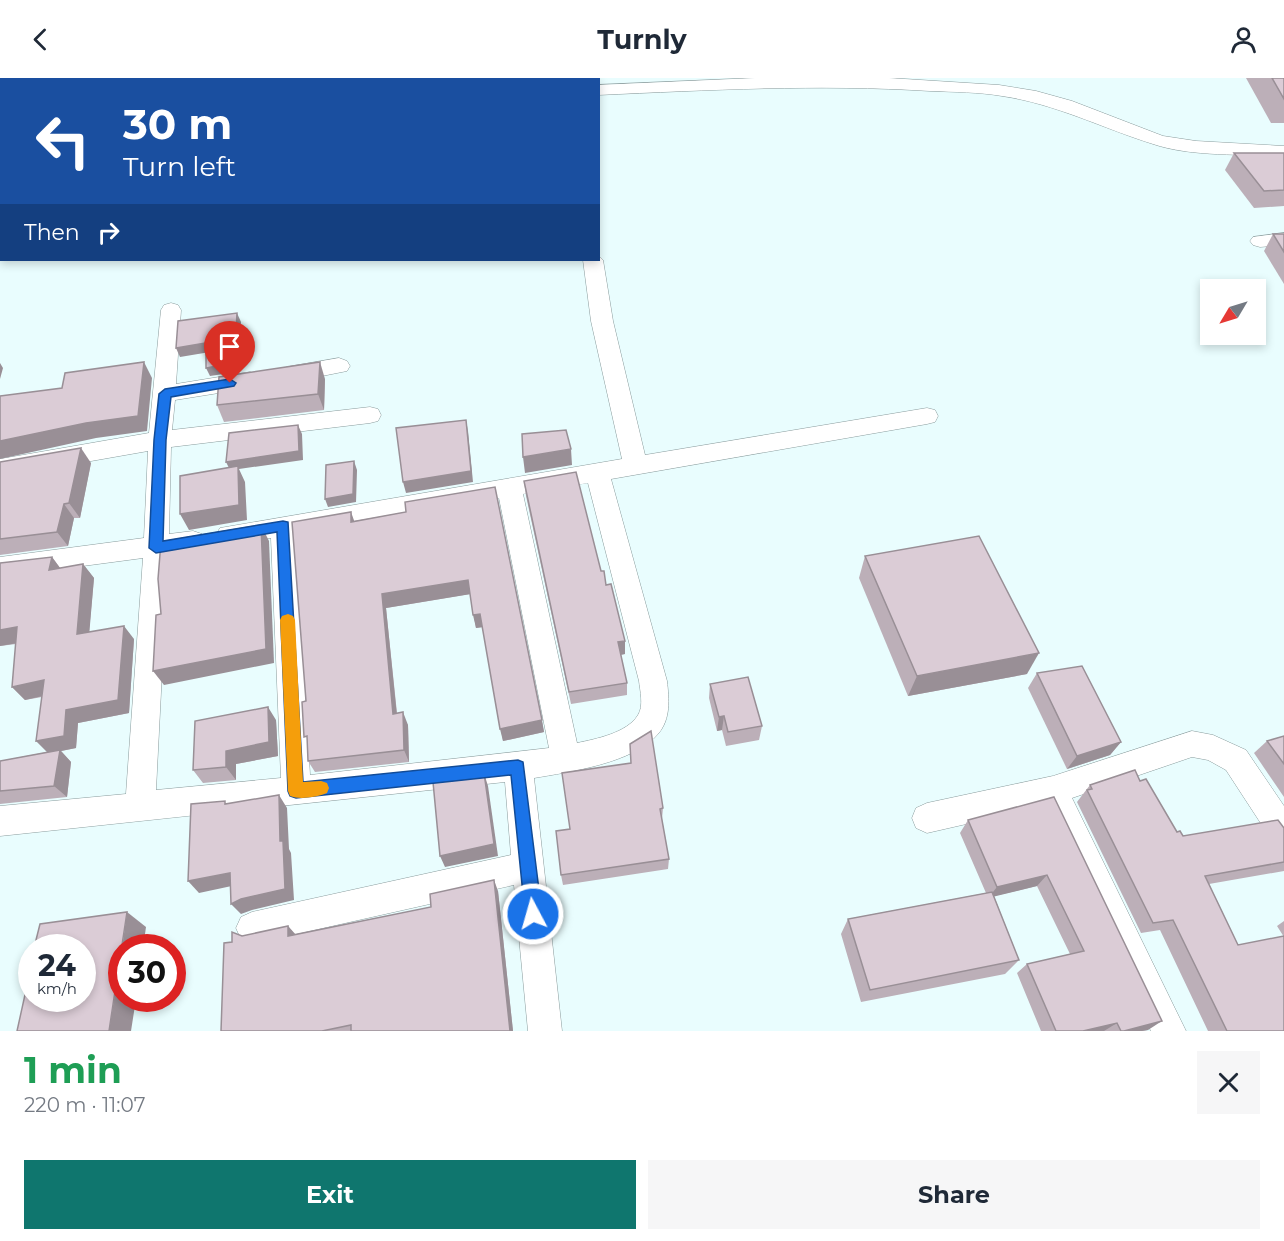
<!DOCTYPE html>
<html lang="en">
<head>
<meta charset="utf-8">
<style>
  :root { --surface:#fff; --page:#f6f6f7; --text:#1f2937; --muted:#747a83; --accent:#0f766e }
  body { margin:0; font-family:Montserrat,sans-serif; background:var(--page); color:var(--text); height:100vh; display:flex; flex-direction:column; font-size:22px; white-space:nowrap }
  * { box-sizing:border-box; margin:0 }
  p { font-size:20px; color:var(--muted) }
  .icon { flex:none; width:33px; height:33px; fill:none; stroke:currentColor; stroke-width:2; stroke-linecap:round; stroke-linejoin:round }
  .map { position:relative; height:953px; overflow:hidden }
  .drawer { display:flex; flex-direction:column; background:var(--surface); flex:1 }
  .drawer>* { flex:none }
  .hud { position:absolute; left:0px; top:0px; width:600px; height:183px; box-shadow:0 3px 9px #0003; background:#1a4fa0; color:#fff; overflow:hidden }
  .needle { width:39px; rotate:232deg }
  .tools { position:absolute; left:1200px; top:201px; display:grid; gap:12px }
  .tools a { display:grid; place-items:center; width:66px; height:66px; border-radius:0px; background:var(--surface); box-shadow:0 3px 9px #0003; font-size:30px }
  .speed { position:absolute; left:18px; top:856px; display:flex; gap:12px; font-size:30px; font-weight:700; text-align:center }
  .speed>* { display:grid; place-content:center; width:78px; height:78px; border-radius:50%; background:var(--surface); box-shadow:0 3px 9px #0003; line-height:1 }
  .speed small { font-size:15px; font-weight:400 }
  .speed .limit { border:9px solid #d22; background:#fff; color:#111 }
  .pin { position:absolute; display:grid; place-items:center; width:51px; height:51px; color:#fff; margin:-62px -26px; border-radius:50% 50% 50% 0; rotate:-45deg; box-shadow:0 0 6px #0007 }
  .pin .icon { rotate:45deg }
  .me { position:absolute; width:66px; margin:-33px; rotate:354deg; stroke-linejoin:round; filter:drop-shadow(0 0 4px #0008) }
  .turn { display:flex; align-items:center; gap:21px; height:126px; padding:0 24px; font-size:27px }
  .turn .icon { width:78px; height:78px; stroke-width:2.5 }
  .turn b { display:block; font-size:42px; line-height:51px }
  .then { display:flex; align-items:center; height:57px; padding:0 24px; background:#0003; gap:12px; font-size:22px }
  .round { display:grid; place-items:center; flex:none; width:63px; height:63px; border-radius:0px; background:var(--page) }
  .summary { display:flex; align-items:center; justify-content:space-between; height:102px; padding:0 24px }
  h1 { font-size:36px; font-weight:700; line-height:45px; color:#1e9e55 }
  .primary-button { display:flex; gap:12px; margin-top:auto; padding:12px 24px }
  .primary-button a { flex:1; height:69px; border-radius:0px; background:var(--accent); color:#fff; font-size:24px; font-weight:700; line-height:69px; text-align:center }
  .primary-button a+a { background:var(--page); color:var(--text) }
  header { display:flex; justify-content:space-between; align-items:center; height:78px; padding:0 24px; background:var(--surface); font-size:27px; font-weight:700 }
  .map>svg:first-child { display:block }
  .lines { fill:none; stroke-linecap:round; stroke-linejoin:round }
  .lane-casing { stroke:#899b9c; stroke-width:2 }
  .street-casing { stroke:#899b9c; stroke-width:1 }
  .lane { fill:#fff; fill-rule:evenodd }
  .street { fill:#fff; fill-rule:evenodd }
  .wall { fill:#bcafb8 }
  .shaded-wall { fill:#998f96 }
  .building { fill:#dbccd6; stroke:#998f96; stroke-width:1.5 }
  .route { fill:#1a73e8; stroke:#114b97; stroke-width:1.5 }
  .slow { fill:#f59e0b }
</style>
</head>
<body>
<header><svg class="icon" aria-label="back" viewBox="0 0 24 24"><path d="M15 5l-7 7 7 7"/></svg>Turnly<svg class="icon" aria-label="person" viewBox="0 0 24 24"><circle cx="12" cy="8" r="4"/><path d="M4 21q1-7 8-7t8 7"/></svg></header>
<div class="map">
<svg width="1284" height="953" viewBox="0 0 1284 953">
  <rect width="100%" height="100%" fill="#e9fdfe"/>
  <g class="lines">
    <g class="lane-casing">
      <rect id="lane" x="135" y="0" width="8" height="2"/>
    </g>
    <g class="street-casing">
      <g id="street">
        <path d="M755,0H889L999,7L1036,13L1072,23L1163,58L1196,63L1284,68V78C1244,76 1191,79 1153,66C1102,50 1056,26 1002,18C979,14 954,14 930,13C819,6 709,12 598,17V7Z"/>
        <rect x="0" y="41" width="2" height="10"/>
        <polygon points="1284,155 1284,167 1260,169 1253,167 1250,163 1253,159"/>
        <path d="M598,177L603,182L613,243L645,377L927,330L935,332L938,338L935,344L927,346L611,401L667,603C669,621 671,641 658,656C634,685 569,694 534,700L562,953H528L514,807L252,866L241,861L236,850L241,839L252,834L511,777L505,704L0,758V728L126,716L143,480L0,499V479L144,460L148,373L0,399V381L149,355L161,232L164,227L171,225L178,227L181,232L176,306L250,294L258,297L261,302L258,307L250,310L175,322L172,352L370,329L378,331L381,337L378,343L370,345L171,369L169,456L193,453L202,456L206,463L202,470L168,476L156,712L281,700L271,460L229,467L220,464L216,457L220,450L622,381L591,243L583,182H598ZM588,405L639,603C640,612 644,628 638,637C627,655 596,661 577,665L523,416ZM499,420L549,670L310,697L296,455Z"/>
        <polygon points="339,280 347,283 350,288 347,293 287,305 279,302 276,297 279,292 287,289"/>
        <polygon points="1192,653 1213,657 1246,672 1284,728 1284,769 1273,764 1226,692 1208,682 1192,679 1072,720 1186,953 1151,953 1045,728 927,755 916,750 912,740 916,730 927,725 1053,698"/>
      </g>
    </g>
    <use href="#lane" class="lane"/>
    <use href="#street" class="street"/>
  </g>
  <g class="wall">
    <polygon points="1246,0 1284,0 1284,45 1271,45"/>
    <polygon points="1234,75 1284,75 1284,128 1254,130 1225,92"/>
    <polygon points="1273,156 1284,156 1284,206 1264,173"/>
    <polygon points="325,301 324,332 224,344 217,327"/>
    <polygon points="0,384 91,385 80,440 74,440 68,468 0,477"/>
    <polygon points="524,403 601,493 625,563 625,576 621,577 627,605 627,617 571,626 526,418"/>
    <polygon points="495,409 544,654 503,663 483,549 476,550 470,516 386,530 397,635 408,647 409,684 315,694 308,683 306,623 354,443 406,434"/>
    <polygon points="865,478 1027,596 908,618 859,500"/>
    <polygon points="52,479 60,490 83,486 94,500 89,554 134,561 129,635 78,645 76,670 61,673 71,684 67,719 0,726 0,683 47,674 42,619 25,622 12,609 16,566 0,568 0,485"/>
    <polygon points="1037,595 1121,664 1110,677 1067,691 1028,610"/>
    <polygon points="710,606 762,648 759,662 726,668 722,652 717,653 709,620"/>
    <polygon points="276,642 278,678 236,686 236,702 203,705 193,692"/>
    <polygon points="1284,658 1284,719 1254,675 1267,663"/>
    <polygon points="1140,703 1177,754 1183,758 1284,750 1284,793 1209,806 1238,867 1284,859 1277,848 1284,843 1284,953 1208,953 1160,852 1141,855 1077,724 1090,707"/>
    <polygon points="1054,719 1148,952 1142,953 1041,953 1017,895 1027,886 1070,876 1037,808 994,818 1019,882 1005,896 861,924 841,856 848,841 986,815 960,755 968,742"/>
    <polygon points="663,730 662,741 669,781 668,791 563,807 561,797 570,751"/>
    <polygon points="498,813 513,953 221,953 232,864 242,858 288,848 295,857 431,829"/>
  </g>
  <g class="shaded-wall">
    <polygon points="237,235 241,244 237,294 210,298 206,290"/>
    <polygon points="206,265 210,274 180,279 176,270"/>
    <polygon points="144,284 152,300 147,353 96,360 0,381 0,363"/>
    <polygon points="320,284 325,301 324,332 318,316"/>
    <polygon points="0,285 3,290 0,301"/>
    <polygon points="466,342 468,353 473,404 406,415 403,404"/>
    <polygon points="298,347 302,356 303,382 239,391 245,404 247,442 189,452 180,436 230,392 226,384"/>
    <polygon points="81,370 91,385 80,440 69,425"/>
    <polygon points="571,371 572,387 525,395 523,379"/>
    <polygon points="354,383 357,392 356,424 328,429 325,421"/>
    <polygon points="64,426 74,440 68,468 57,454"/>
    <polygon points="351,434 356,448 351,444"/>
    <polygon points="261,447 269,463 274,585 164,607 153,593"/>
    <polygon points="52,479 63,494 49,492"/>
    <polygon points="83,486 94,500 88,570 77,556"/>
    <polygon points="468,502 471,516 386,530 398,648 393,636 382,516"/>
    <polygon points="480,536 483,549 476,550 473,537"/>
    <polygon points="124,548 134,561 129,635 78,645 76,670 61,673 71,684 67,719 54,708 49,676 36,663 66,632"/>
    <polygon points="17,549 30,563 0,568 0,552"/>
    <polygon points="625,563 625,576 618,577 618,564"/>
    <polygon points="1039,575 1027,596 908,618 917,598"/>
    <polygon points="44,602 56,615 25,622 12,609"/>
    <polygon points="268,629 276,642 278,678 236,686 236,702 226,689 226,673"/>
    <polygon points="403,634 408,647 409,684 404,672"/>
    <polygon points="724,638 722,652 717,653 719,639"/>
    <polygon points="542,642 544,654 503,663 500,651"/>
    <polygon points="1121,664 1110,677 1067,691 1077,678"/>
    <polygon points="484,695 488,708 498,778 445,789 440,778"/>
    <polygon points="279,717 287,730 289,771 291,775 294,822 252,832 241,836 231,826 280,763"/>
    <polygon points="230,795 241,806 199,815 188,803"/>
    <polygon points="1047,797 1037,808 988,820 997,809"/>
    <polygon points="494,802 498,813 513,953 510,953"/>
    <polygon points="127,834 146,849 143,870 122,870"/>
    <polygon points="288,848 297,858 288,858"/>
    <polygon points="122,871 122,921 136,921 131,953 109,953"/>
    <polygon points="1162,943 1148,952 1142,953 1124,953"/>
    <polygon points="1117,945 1104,953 1083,953"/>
  </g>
  <g class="building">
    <polygon points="1272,0 1284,0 1284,21"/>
    <polygon points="1234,75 1284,75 1284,112 1264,113"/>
    <polygon points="1273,156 1284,156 1284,174"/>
    <polygon points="237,235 234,285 206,290 206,265 176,270 178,243"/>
    <polygon points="144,284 138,338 86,345 0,363 0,318 62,310 65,295"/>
    <polygon points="320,284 318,316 217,327 219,299"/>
    <polygon points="466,342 471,393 403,404 396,350"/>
    <polygon points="298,347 299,373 226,384 229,355"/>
    <polygon points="566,352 571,371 523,379 522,356"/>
    <polygon points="81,370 69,425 64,426 57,454 0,461 0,384"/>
    <polygon points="354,383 353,416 325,421 326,387"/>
    <polygon points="238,388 239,427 180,436 180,398"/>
    <polygon points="576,394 601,493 604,493 606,507 611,506 625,563 618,564 627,605 569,614 524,403"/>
    <polygon points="495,409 542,642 500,651 480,536 473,537 468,502 382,516 393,636 403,634 404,672 308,683 307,658 304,659 302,624 306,623 292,444 351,434 351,444 406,434 405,424"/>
    <polygon points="261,447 266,571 153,593 156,537 161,536 158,501 161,464"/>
    <polygon points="979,458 1039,575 917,598 865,478"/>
    <polygon points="52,479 49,492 83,486 77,556 124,548 118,622 66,632 64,658 36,663 44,602 12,609 17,549 0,552 0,485"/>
    <polygon points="1082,588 1121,664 1077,678 1037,595"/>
    <polygon points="748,599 762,648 728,654 724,638 719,639 710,606"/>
    <polygon points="268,629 269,664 226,673 226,689 193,692 195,643"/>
    <polygon points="651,653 663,730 660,731 669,781 561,797 556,753 570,751 562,695 631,685 630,666"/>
    <polygon points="1284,658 1284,686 1267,663"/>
    <polygon points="60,672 54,708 0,713 0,683"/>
    <polygon points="1135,692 1140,703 1146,701 1177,754 1180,753 1183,758 1278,742 1284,750 1284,784 1205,798 1238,867 1284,858 1284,953 1227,953 1173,842 1153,845 1087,712 1092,711 1090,707"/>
    <polygon points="484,695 494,766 440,778 433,704"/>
    <polygon points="279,717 280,763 283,763 285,811 241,821 231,826 230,795 188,803 191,726 225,723 225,726"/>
    <polygon points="1054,719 1162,943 1124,953 1121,953 1117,945 1083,953 1056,953 1027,886 1084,873 1047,797 997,809 968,742"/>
    <polygon points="494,802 510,953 351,953 351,947 322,953 221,953 224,865 232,864 232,854 242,858 288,848 288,858 431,829 430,816"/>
    <polygon points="992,814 1019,882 870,912 848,841"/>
    <polygon points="127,834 109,953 17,953 32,885 32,921 82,921 82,870 34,870 40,846"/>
  </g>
  <polygon class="route" points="230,301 236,305 234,308 171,319 166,362 163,463 283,443 288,444 303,704 518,682 523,684 542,836 539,842 533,845 527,842 525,836 511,697 296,720 290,718 288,713 277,454 156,475 149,470 154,362 159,316 165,311"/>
  <path class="slow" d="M288,536L293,538L295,542L303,704L321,703L327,705L329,710L327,715C317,719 300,722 290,718L288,713L280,542L282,538Z"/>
</svg>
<div class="tools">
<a><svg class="needle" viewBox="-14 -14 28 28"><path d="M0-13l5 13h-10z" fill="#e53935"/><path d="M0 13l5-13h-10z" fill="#747a83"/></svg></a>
</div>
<div class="speed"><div>24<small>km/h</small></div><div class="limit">30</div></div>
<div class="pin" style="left:230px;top:305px;background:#d93025"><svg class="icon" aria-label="arrive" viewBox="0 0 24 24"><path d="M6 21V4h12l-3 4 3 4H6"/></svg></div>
<svg class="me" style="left:533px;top:836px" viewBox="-20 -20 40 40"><circle r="17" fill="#1a73e8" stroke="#fff" stroke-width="3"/><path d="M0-11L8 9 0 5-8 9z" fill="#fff"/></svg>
<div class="hud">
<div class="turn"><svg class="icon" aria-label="left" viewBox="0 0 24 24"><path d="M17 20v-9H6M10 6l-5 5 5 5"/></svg><div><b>30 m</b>Turn left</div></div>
<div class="then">Then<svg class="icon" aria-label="right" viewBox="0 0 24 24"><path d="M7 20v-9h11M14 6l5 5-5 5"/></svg></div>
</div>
</div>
<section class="drawer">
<div class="summary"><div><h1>1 min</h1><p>220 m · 11:07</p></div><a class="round"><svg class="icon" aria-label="close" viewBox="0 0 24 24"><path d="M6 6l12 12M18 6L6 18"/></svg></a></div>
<div class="primary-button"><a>Exit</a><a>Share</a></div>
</section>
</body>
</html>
